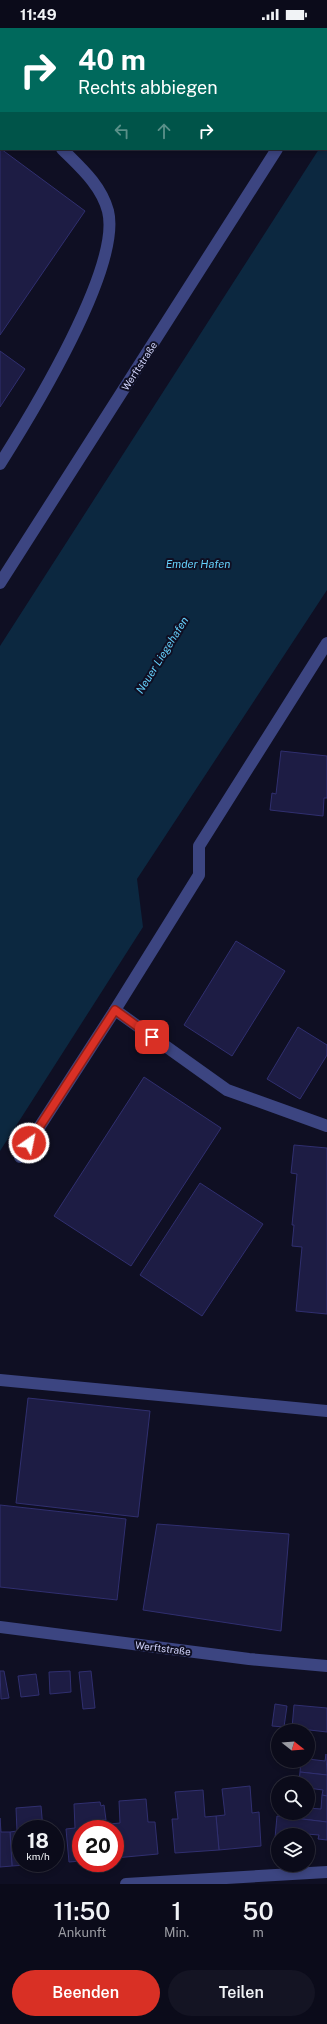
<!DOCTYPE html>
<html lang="de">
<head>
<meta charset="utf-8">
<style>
  :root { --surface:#0b0b1a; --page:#141423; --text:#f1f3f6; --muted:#9a9ba2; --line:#2b2b39; --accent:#d93025 }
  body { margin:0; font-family:"Public Sans",sans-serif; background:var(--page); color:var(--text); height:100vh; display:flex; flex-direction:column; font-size:15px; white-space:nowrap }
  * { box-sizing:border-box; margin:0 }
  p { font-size:13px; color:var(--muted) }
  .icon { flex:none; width:22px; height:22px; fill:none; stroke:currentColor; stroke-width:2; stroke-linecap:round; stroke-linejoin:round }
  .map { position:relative; height:1856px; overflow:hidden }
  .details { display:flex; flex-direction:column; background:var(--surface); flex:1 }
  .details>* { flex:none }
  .guide { position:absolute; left:0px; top:0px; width:327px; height:122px; box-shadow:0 2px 6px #0003,0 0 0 1px var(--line); background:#00695c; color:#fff; overflow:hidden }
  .needle { width:26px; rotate:107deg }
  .controls { position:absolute; left:271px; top:1696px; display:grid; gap:8px }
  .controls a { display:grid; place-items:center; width:44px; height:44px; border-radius:50%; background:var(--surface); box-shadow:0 2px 6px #0003,0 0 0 1px var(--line); font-size:20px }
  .speed { position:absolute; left:12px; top:1792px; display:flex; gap:8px; font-size:20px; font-weight:700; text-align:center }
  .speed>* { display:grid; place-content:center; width:52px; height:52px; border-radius:50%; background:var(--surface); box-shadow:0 2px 6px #0003,0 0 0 1px var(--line); line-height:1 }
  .speed small { font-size:10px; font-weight:400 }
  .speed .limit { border:6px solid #d22; background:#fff; color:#111 }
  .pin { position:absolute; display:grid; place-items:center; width:34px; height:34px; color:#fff; margin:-17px; border-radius:8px; box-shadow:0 2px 6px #0006 }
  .me { position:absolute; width:44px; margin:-22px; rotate:33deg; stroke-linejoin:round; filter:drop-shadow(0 0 3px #0008) }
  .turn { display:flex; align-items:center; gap:14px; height:84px; padding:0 12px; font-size:18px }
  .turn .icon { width:52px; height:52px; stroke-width:2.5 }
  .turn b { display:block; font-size:28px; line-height:34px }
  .lanes { display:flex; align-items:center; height:38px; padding:0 12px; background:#0003; justify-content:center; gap:20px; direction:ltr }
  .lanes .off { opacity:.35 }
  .eta { display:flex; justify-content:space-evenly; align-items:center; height:68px; text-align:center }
  .eta b { font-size:24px; font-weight:600; line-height:28px }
  .cta { display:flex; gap:8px; margin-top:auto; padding:8px 12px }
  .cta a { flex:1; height:46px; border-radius:24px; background:var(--accent); color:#fff; font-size:16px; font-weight:600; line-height:46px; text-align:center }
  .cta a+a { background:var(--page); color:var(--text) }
  .status { display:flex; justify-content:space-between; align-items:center; height:28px; padding:0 20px; background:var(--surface); direction:ltr }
  .status svg { height:11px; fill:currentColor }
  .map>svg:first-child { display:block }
  .water { fill:#0c2840 }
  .building { fill:#1d1c44; stroke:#302f6f }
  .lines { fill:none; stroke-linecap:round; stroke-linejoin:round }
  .minor { stroke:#3c4581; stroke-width:12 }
  .route-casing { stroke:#8d1f18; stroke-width:10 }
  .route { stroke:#d93025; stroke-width:7 }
  .labels { text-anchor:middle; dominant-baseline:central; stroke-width:4; stroke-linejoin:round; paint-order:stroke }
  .street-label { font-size:10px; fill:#d3d6fd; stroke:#0f0f23 }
  .water-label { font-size:11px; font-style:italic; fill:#65cffa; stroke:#0f0f23 }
</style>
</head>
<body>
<div class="status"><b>11:49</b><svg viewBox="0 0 49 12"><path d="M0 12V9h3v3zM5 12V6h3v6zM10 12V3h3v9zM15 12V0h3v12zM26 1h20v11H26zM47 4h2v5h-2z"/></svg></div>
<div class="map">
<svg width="327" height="1856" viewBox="0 0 327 1856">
  <rect width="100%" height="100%" fill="#0f0f23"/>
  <polygon class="water" points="327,108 327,562 137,851 143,899 0,1123 0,618 319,121 326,121"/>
  <g class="building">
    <polygon points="1,121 85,183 0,307 0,122"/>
    <polygon points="0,323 25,341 0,379"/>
    <polygon points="281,723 327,728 327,770 324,770 323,788 270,782 272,765 276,766"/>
    <polygon points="236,913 285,943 232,1028 184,997"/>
    <polygon points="298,999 327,1017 327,1027 300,1071 267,1051"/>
    <polygon points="144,1049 221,1100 131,1238 54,1188"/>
    <polygon points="294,1117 327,1120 327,1286 296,1283 302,1219 292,1218 294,1197 292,1197 297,1146 291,1145"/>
    <polygon points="200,1155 263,1196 202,1288 140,1247"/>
    <polygon points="28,1370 150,1383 138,1489 16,1475"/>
    <polygon points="0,1477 126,1491 117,1572 0,1559"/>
    <polygon points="157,1496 289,1506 281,1603 143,1582"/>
    <polygon points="0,1643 4,1643 9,1670 1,1671"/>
    <polygon points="70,1643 71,1664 50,1666 49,1644"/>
    <polygon points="91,1643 95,1680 83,1681 79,1644"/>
    <polygon points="36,1646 39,1667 21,1669 18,1648"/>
    <polygon points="275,1676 287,1678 284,1699 272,1698"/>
    <polygon points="294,1677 327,1680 327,1704 292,1700"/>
    <polygon points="326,1726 327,1747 300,1744 301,1733 308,1733 308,1731 325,1733"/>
    <polygon points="300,1744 327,1747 327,1768 322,1767 323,1762 308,1760 308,1755 299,1755"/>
    <polygon points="250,1758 252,1785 259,1784 261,1818 219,1822 216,1788 225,1787 222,1761"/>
    <polygon points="203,1762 205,1789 216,1788 219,1822 175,1825 172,1791 178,1791 175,1764"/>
    <polygon points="322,1767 327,1768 327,1794 295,1790 296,1785 308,1785 308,1780 321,1781"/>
    <polygon points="146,1771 148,1794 155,1794 158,1826 115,1830 115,1801 109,1801 109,1796 120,1795 119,1773"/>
    <polygon points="100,1774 101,1778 104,1777 106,1792 102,1792 103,1797 109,1796 109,1801 81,1801 81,1833 69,1834 66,1801 75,1800 74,1776"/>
    <polygon points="41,1778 43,1801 52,1801 21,1801 21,1835 51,1835 12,1838 10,1804 17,1803 16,1780"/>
    <polygon points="277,1788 327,1794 327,1812 318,1811 319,1807 294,1805 293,1807 278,1807 278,1821 274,1821"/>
    <polygon points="0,1790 1,1804 10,1804 12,1838 0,1839"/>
  </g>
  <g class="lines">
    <g class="minor">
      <polyline points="66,1 67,0"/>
      <polyline points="326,44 327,43"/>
      <polyline points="0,64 1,64"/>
      <path d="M0,436C31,387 122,239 108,183C101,157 81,140 62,121"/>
      <polyline points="0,555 277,121"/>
      <polyline points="115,982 227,1062 327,1098"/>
      <polyline points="20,1129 115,982 199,847 199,818 327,615"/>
      <polyline points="0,1352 327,1383"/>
      <polyline points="0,1599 249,1631 327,1638"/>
      <polyline points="126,1856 327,1844"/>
    </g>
  </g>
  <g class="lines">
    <g class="route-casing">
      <polyline id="route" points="29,1115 115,982 152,1009"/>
    </g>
    <use href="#route" class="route"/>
  </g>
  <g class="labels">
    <g class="street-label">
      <text transform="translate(139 338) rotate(-57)">Werftstraße</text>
      <text transform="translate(163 1620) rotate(7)">Werftstraße</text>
    </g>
    <g class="water-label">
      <text x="198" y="536">Emder Hafen</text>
      <text transform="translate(162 627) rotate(-58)">Neuer Liegehafen</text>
    </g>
  </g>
</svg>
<div class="controls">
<a><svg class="needle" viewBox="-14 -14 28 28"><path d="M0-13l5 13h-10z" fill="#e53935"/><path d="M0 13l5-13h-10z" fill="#9a9ba2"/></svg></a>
<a><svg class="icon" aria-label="search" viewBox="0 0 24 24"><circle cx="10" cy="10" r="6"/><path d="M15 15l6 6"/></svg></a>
<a><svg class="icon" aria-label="layers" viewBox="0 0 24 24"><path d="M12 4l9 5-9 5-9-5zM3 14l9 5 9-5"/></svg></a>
</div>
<div class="speed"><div>18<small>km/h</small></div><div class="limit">20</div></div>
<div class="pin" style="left:152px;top:1009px;background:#d93025"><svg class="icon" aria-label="arrive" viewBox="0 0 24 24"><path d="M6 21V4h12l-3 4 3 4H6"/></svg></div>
<svg class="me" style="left:29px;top:1115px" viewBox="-20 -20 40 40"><circle r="17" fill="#d93025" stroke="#fff" stroke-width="3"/><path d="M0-11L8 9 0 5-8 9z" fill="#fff"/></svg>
<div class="guide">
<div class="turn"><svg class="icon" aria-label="right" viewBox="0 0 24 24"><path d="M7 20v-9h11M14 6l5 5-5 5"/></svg><div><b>40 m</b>Rechts abbiegen</div></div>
<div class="lanes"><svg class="icon off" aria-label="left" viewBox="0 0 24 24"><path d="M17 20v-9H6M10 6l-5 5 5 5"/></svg><svg class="icon off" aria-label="ahead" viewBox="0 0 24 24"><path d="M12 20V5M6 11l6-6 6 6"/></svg><svg class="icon" aria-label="right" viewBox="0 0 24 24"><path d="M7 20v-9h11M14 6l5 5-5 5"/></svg></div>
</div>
</div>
<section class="details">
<div class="eta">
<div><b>11:50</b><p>Ankunft</p></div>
<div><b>1</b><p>Min.</p></div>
<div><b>50</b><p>m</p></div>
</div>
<div class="cta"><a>Beenden</a><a>Teilen</a></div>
</section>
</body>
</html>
